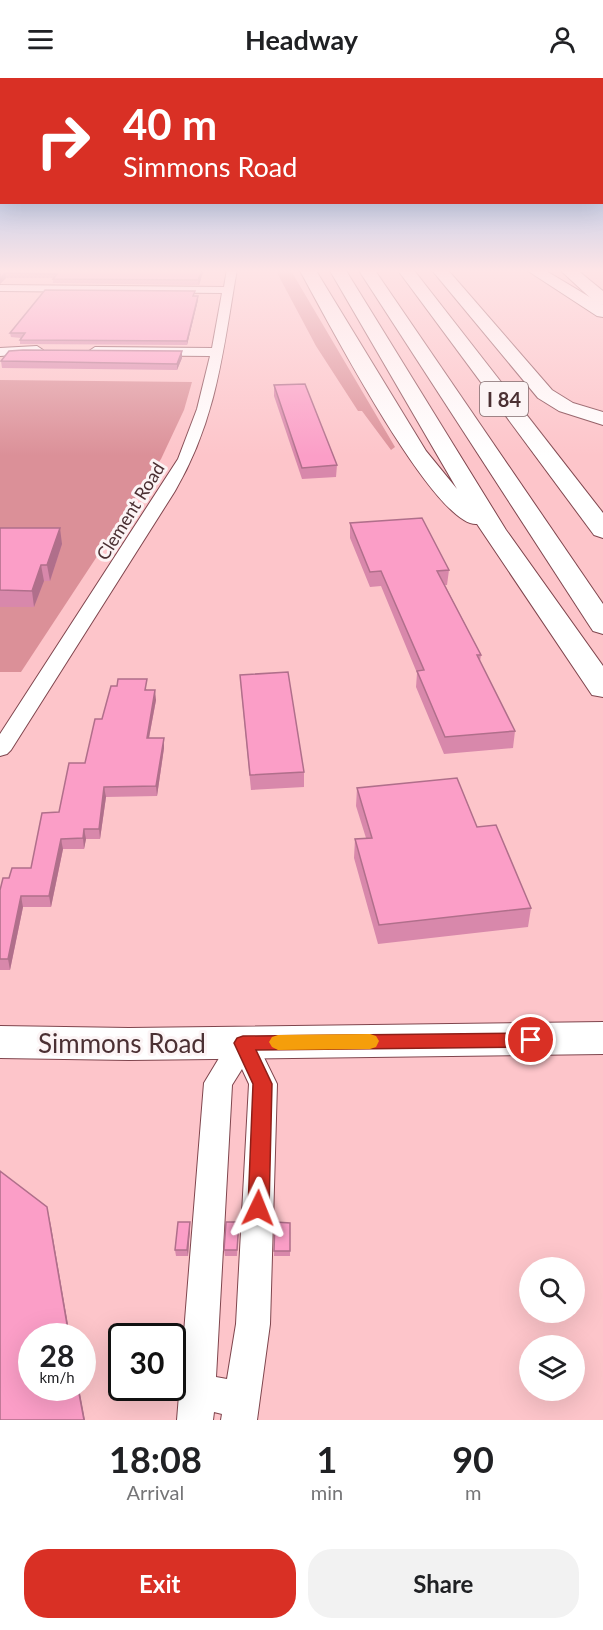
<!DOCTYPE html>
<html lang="en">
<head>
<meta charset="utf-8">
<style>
  :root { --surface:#fff; --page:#f2f2f2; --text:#202124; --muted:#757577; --accent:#d93025 }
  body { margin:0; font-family:Lato,sans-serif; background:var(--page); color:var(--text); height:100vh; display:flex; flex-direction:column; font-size:22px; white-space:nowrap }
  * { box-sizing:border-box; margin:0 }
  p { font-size:20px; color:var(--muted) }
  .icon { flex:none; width:33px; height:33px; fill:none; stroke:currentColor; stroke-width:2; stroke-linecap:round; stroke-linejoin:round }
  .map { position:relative; height:1342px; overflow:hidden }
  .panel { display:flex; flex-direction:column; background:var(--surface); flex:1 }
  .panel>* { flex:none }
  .banner { position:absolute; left:0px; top:0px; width:603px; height:126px; box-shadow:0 6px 24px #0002; background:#d93025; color:#fff; overflow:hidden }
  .controls { position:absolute; left:519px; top:1179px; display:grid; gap:12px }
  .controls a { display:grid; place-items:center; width:66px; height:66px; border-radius:50%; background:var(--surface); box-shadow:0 6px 24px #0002; font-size:30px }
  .speed { position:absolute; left:18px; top:1245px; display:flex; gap:12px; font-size:30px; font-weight:700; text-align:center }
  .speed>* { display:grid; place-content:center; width:78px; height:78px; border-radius:50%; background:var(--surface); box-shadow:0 6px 24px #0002; line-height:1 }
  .speed small { font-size:15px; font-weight:400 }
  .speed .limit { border:3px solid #111; border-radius:9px; background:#fff; color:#111 }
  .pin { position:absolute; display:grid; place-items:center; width:51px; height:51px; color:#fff; margin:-26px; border:3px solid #fff; border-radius:50%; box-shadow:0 2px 6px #0007 }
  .me { position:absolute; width:66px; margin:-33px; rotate:2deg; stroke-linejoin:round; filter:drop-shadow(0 0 4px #0008) }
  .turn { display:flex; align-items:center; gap:21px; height:126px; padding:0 24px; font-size:27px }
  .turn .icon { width:78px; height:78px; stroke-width:2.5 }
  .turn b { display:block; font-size:42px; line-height:51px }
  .eta { display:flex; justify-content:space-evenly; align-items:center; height:102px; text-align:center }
  .eta b { font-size:36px; font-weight:700; line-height:42px }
  .button { display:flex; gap:12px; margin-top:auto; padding:12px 24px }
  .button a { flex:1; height:69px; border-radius:24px; background:var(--accent); color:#fff; font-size:24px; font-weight:700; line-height:69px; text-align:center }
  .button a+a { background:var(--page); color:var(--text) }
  header { display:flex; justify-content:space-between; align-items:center; height:78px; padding:0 24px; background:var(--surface); font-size:27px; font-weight:700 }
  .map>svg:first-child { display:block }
  .green { fill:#db9098 }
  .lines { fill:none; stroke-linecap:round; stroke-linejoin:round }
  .street-casing { stroke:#7f454d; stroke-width:2 }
  .secondary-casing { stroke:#7f454d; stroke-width:2 }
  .primary-casing { stroke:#7f454d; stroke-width:2 }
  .highway-casing { stroke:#7f454d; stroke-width:2 }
  .street { fill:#fff; fill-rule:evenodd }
  .secondary { fill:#fff; fill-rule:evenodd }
  .primary { fill:#fff; fill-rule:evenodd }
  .highway { fill:#fff; fill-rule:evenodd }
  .wall { fill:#d888ab }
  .shaded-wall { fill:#b06f8b }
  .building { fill:#fb9ec7; stroke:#b06f8b; stroke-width:1.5 }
  .route { fill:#d93025; stroke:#8d1f18; stroke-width:1.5 }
  .slow { fill:#f59e0b }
  .labels { text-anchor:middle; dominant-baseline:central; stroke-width:6; stroke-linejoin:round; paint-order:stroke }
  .far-street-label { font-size:18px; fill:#4b3033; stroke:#fcf4f5 }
  .shield { fill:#fcf4f5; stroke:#806b6d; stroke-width:1.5 }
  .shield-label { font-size:20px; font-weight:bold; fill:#4b3033 }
  .near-street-label { font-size:26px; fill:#4b3033; stroke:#fcf4f5 }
</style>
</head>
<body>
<header><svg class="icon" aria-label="menu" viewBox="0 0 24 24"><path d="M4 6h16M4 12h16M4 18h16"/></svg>Headway<svg class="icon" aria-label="person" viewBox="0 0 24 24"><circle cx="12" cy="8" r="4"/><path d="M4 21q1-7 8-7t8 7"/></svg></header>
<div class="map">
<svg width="603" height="1342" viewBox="0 0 603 1342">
  <rect width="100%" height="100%" fill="#fdc5ca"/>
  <g class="green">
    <polygon points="275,191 290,191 395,369 391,372 362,333 358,333 316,268"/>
    <polygon points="0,302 192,304 184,332 161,381 21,594 0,594"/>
  </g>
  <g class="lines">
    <g class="street-casing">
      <g id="street">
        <path d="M227,191H237C223,272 217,341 175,413L11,672L7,676L0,678V656L178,381L197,331L210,278L95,277L89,273L95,269L212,270L222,215L0,213V207L224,209Z"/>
        <polygon points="37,268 43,272 41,275 0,278 0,270"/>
        <path d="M243,954L253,957L277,1006L270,1246L257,1342H221L222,1336L214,1334L213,1342H177L204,1005L233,957ZM242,991L249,1006L236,1246L227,1301L216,1299L232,1007Z"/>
      </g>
    </g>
    <g class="secondary-casing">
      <polygon id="secondary" points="603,944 603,976 129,982 0,980 0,948 129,950"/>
    </g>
    <g class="primary-casing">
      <polygon id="primary" points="525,191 543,191 603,227 603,239 597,238"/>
    </g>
    <g class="highway-casing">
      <g id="highway">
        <path d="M299,191H315L426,373L457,411L329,191H345L506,452L603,588V619L592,617L477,446C434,450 322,232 299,191Z"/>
        <polygon points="358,191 374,191 603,526 603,556 593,553 589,547"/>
        <polygon points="397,191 413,191 603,435 603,460 594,457"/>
        <polygon points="431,191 447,191 552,312 573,325 603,334 603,347 559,333 538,320"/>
        <polygon points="559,191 576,191 603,213 603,227 597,226"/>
      </g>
    </g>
    <use href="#street" class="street"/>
    <use href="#secondary" class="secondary"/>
    <use href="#primary" class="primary"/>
    <use href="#highway" class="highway"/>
  </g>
  <g class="wall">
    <polygon points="0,191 204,191 199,207 53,205 53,200 6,200 0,206"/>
    <polygon points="195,218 198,222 187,267 20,266 20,262 21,260 11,259 10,255"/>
    <polygon points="182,273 182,280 177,292 2,290 1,283"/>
    <polygon points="274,307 337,387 336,399 302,401 274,318"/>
    <polygon points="350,445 449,492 447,507 445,507 481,577 480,583 515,653 513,670 444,676 416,609 417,595 381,508 370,509 350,460"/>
    <polygon points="0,450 62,466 50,503 44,503 34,529 0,529"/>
    <polygon points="240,597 304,694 304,709 251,712 241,611"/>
    <polygon points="147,611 147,612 156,622 149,660 164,670 157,718 106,719 100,761 86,761 84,771 63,771 51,829 23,829 10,892 0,892 0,812 9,800 31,790 85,685 102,641"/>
    <polygon points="357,710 477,749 531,830 528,849 378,866 354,780 355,761 366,760 356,728"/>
    <polygon points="190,1144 190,1150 188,1178 176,1178 175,1172"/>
    <polygon points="239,1144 237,1178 225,1178 224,1172"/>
    <polygon points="275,1144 290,1145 290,1178 274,1178"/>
  </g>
  <g class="shaded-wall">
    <polygon points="203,191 204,191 199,207 198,202"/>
    <polygon points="5,195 6,200 0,206 0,201"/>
    <polygon points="198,218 198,222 187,267 187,263"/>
    <polygon points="182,273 182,280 177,292 177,286"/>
    <polygon points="60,450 62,466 50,503 47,487"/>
    <polygon points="41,487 44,503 34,529 32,513"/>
    <polygon points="155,612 156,622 147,670 147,660"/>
    <polygon points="164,660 164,670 157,718 156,708"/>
    <polygon points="104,709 106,719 100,761 99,751"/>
    <polygon points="84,751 86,761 84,771 83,760"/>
    <polygon points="61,761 63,771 51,829 49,818"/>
    <polygon points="21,818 23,829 10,892 8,881"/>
    <polygon points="47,1129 51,1148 70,1258 69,1258"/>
    <polygon points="190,1144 190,1150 188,1178 187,1172"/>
    <polygon points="78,1310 79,1310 85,1342 84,1342"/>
  </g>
  <g class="building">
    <polygon points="0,191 203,191 198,202 53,201 57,196 5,195 0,201"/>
    <polygon points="45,212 195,213 193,218 198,218 187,263 20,262 25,255 10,255"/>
    <polygon points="23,272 182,273 177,286 1,283 9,273"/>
    <polygon points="305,306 337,387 302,390 274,307"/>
    <polygon points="422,440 449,492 437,493 481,577 477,577 515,653 445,659 417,593 424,592 381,493 370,494 350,445"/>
    <polygon points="0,450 60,450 47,487 41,487 32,513 0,512"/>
    <polygon points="288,594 304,694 250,697 240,597"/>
    <polygon points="118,601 147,601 145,612 155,612 147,660 164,660 156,708 104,709 99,751 84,751 83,760 61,761 49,818 21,818 8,881 0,881 0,812 3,800 9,800 12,790 31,790 42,735 59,734 69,685 85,685 95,641 102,641 111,608 117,608"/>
    <polygon points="457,700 477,749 496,747 531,830 379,847 355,761 372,760 357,710"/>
    <polygon points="0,1093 47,1129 69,1258 32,1258 32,1310 78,1310 84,1342 0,1342"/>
    <polygon points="178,1144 190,1144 187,1172 175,1172"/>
    <polygon points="226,1144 239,1144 237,1172 224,1172"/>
    <polygon points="275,1144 290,1145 290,1173 274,1173"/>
  </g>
  <linearGradient id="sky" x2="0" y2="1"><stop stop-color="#74aee9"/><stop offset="0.51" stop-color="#fee5e7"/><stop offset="1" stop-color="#fee5e7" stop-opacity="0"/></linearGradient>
  <rect width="603" height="378" fill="url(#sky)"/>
  <polygon class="route" points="531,955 537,957 540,962 537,967 531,969 256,972 272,1006 269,1130 266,1136 258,1139 251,1136 248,1130 253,1006 234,965 237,960 243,958"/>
  <polygon class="slow" points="370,956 376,958 379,963 376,969 370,971 278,972 272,969 269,964 272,959 278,957"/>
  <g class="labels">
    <g class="far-street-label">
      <text transform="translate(130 433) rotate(-58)">Clement Road</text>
    </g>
    <rect class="shield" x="480" y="304" width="48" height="34" rx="4.5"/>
    <g class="shield-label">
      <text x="504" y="321">I 84</text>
    </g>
    <g class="near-street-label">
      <text x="122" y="965">Simmons Road</text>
    </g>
  </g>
</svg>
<div class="controls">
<a><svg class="icon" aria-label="search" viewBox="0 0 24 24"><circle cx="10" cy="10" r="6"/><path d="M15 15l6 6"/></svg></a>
<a><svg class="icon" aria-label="layers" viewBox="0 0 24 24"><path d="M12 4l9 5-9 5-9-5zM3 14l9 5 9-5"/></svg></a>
</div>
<div class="speed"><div>28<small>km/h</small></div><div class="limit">30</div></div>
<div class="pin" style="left:531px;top:962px;background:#d93025"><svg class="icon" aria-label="arrive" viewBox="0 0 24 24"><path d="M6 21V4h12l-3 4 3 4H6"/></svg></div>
<svg class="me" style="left:258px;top:1130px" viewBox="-20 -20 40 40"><path d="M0-17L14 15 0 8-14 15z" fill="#d93025" stroke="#fff" stroke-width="4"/></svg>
<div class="banner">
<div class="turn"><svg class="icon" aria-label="right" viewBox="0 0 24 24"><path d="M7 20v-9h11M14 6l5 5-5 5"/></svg><div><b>40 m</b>Simmons Road</div></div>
</div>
</div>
<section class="panel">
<div class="eta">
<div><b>18:08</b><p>Arrival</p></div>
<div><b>1</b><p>min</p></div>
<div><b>90</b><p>m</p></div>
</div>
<div class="button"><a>Exit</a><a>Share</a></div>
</section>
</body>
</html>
